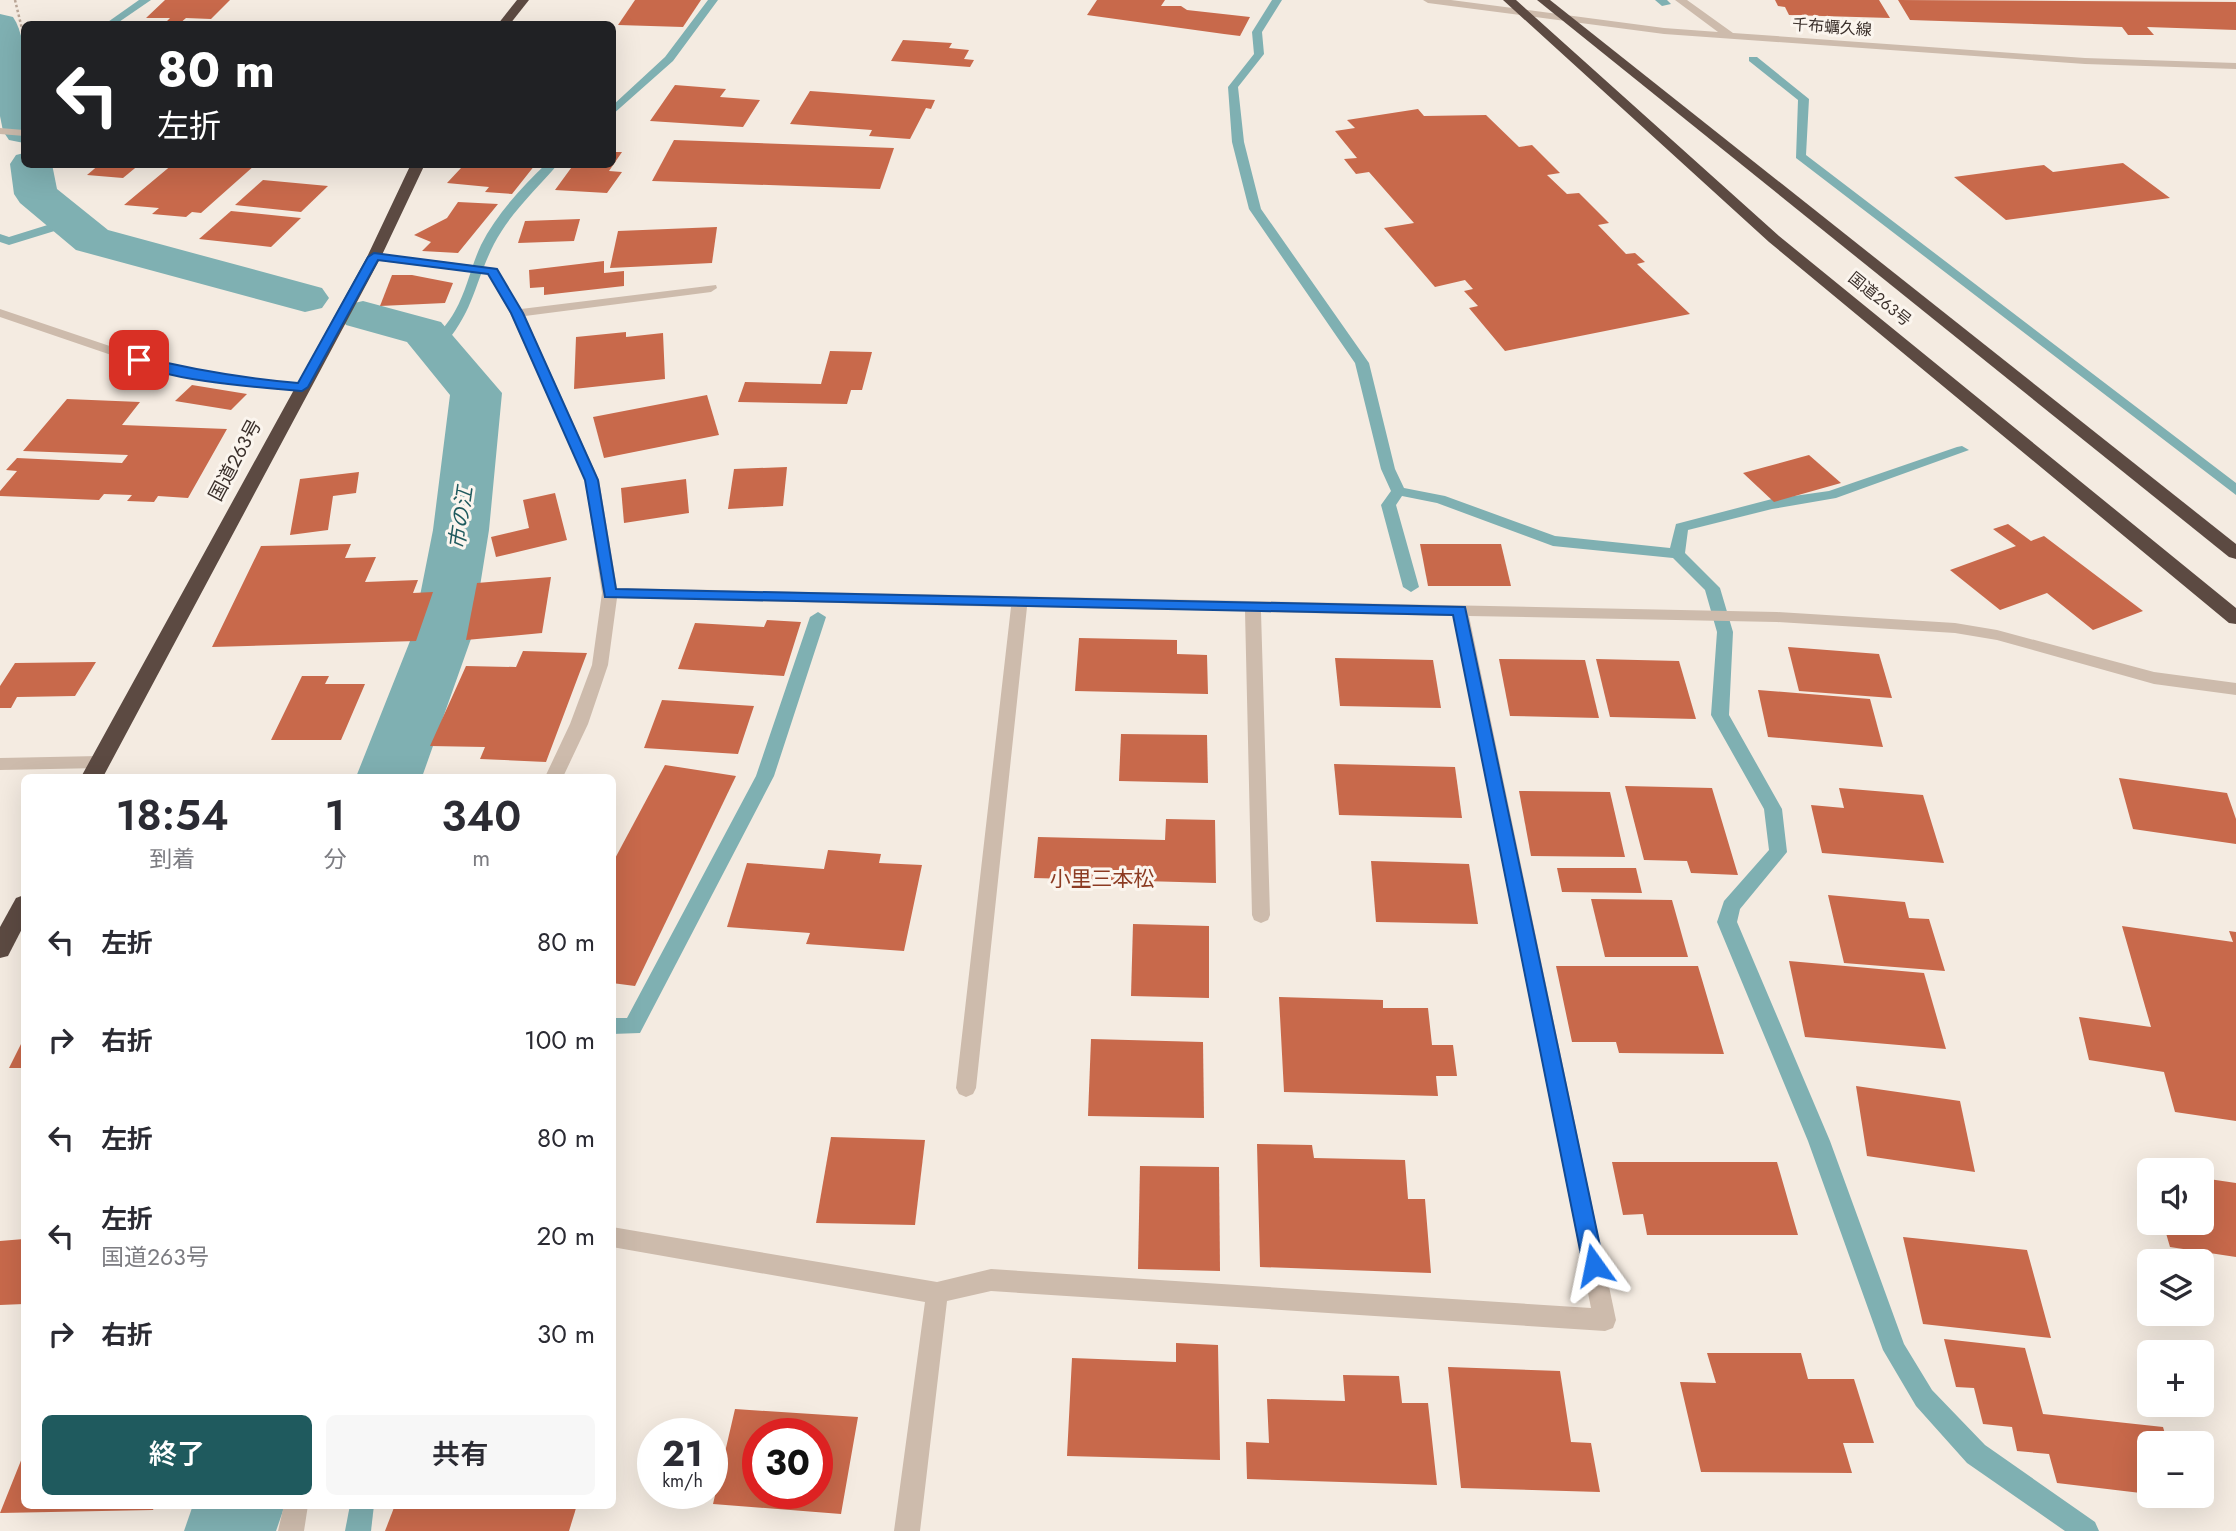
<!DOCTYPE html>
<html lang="ja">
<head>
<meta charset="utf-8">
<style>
  :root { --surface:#fff; --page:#f7f7f7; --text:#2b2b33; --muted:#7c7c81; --accent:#1f5a5e }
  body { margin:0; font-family:Jost,"Noto Sans JP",sans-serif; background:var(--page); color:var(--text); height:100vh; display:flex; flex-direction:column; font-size:26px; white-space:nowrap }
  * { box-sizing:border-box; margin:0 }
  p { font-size:23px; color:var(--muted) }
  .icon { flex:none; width:38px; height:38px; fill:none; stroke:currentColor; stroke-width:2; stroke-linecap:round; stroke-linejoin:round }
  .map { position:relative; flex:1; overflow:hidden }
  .details { position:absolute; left:21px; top:774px; width:595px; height:735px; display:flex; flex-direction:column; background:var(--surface); border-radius:10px; box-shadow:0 7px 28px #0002 }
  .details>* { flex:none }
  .hud { position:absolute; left:21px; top:21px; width:595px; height:147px; border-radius:10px; box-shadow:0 7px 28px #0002; background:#202124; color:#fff; overflow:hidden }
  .buttons { position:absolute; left:2137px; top:1158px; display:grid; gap:14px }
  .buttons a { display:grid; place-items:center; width:77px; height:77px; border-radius:10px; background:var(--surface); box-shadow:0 7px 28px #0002; font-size:35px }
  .speed { position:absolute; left:637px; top:1418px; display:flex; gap:14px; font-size:35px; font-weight:700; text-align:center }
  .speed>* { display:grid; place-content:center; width:91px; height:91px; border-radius:50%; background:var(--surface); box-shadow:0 7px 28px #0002; line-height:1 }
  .speed small { font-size:18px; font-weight:400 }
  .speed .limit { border:10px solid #d22; background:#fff; color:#111 }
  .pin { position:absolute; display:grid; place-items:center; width:60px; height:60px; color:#fff; margin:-30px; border-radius:14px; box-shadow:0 4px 10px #0006 }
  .me { position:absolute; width:77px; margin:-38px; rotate:348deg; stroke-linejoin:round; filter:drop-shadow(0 0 5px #0008) }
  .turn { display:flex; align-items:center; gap:24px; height:147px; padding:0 21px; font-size:32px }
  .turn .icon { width:91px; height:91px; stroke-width:2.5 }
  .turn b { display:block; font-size:49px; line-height:60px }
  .eta { display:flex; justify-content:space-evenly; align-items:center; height:119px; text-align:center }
  .eta b { font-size:42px; font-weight:600; line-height:49px }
  .cta { display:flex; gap:14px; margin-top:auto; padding:14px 21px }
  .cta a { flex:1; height:80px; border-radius:10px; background:var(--accent); color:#fff; font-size:28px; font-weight:600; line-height:80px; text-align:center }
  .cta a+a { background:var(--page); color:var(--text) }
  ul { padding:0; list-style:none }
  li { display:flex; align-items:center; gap:21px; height:98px; padding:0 21px }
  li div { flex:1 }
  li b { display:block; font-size:26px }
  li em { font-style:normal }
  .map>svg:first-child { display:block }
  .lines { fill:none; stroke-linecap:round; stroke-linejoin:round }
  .stream { fill:#7fb0b2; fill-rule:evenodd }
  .canal { fill:#7fb0b2; fill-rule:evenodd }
  .building { fill:#c8694b; fill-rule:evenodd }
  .path { stroke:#b9a596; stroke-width:2.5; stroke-dasharray:2.5 2.5; stroke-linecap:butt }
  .minor { fill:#cdbbac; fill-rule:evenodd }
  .highway { fill:#5c4a42; fill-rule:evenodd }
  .route { fill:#1a73e8; stroke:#114b97; stroke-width:2 }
  .labels { text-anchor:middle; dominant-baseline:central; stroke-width:6; stroke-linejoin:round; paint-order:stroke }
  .far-street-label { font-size:16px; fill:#3b302b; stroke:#fbf5ee }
  .street-label { font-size:19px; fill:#3b302b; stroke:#fbf5ee }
  .water-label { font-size:21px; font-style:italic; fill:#1f5a5e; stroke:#fbf5ee }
  .neighbourhood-label { font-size:21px; fill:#8c3b22; stroke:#fbf5ee }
</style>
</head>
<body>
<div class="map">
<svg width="2236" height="1531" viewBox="0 0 2236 1531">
  <rect width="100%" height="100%" fill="#f4ebe1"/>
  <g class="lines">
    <g class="stream">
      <polygon points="139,0 151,0 116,24 105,24"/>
      <polygon points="708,0 718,0 673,61 612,115 612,106 665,57"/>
      <polygon points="1272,0 1282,0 1262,32 1264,54 1238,87 1244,142 1261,209 1369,363 1395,469 1404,488 1445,496 1555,536 1670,548 1676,524 1772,499 1829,491 1957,447 1962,446 1969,450 1836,498 1772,509 1688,530 1685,553 1720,588 1733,632 1729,715 1782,809 1787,852 1740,909 1737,922 1830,1141 1904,1344 1932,1390 1985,1445 2095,1522 2099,1531 2065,1531 1967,1463 1916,1406 1883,1350 1808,1141 1717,922 1724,901 1769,850 1764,809 1711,715 1717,632 1705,590 1673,558 1553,546 1437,503 1402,496 1396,505 1419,587 1411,592 1403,587 1381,505 1391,491 1381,469 1355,363 1249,209 1232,142 1228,87 1254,54 1252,32"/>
      <polygon points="1655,0 1667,0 1671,4 1662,6"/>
      <polygon points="1749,57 1757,57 1809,99 1806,155 2236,483 2236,495 1796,158 1798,100 1749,61"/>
      <path d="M546,164H558C536,190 510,213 494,244C473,286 475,310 441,349H431L429,346C438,334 448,324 455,311C467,290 471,266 481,245C496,215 521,188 546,164Z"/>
      <polygon points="70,218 74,219 74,225 9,245 0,242 0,234 9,237"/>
      <polygon points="818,612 826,617 774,776 640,1033 612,1034 612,1018 627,1018 756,776 810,617"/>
      <polygon points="350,1505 374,1505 371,1531 345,1531"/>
    </g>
    <g class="canal">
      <path d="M0,14L13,17C31,43 27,112 24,143L9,140L3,131L0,116Z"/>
      <polygon points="24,153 24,164 52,164 57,189 108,230 322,288 329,298 322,308 305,312 76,250 20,203 14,194 10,164 16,155"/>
      <polygon points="363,301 441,322 502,393 489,530 472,636 422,777 356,777 412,636 433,530 450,395 407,342 346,325 339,315 346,305"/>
      <polygon points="193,1505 285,1505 276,1531 184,1531"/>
    </g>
  </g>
  <g class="building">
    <polygon points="165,0 230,0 211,19 186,18 179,24 164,24 170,18 146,18"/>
    <polygon points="635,0 701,0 683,27 618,25"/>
    <polygon points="1097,0 1165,0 1161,6 1181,6 1187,10 1250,17 1240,36 1224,34 1087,15"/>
    <polygon points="1775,0 1879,0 1890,18 1789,15 1785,7 1778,6"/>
    <polygon points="1898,0 2236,2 2236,30 2147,27 2154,35 2128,35 2122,27 1910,20"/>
    <polygon points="903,40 952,43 949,48 969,50 964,59 974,60 970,67 891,61"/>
    <polygon points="675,85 726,89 720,97 760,100 743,127 650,121"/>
    <polygon points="810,91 935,100 931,109 926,108 910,139 869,136 872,130 790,124"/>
    <polygon points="1418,109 1424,116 1486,115 1519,147 1532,145 1560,173 1547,175 1567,194 1579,193 1609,223 1598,225 1626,254 1635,253 1645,262 1637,264 1690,314 1505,351 1469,308 1478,306 1464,291 1473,289 1465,280 1435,287 1384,228 1414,223 1369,172 1356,174 1344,159 1357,158 1335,131 1355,128 1347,120"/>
    <polygon points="674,140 894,148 880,189 652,181"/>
    <polygon points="612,152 622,152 609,171 622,172 607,193 555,190 574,164 612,164"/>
    <polygon points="2123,163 2170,198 2006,220 1954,177 2044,165 2053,172"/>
    <polygon points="100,164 140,164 123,178 87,175"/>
    <polygon points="173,164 249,164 255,165 201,213 192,212 186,217 152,214 159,208 124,205"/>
    <polygon points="458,164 524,164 535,165 512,194 485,192 489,187 447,183 461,168 455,168"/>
    <polygon points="263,180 328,186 301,212 235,205"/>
    <polygon points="458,202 498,204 458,253 422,251 431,242 414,235 447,218"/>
    <polygon points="231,211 301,218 271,247 199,239"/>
    <polygon points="580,219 574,241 518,243 525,221"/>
    <polygon points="717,227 712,263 610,268 618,231"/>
    <polygon points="604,261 604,273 624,271 624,286 544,295 544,287 530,288 529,270"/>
    <polygon points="392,275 412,275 453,283 445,303 380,306"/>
    <polygon points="626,332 626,337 663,333 665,379 574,389 576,337"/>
    <polygon points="830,351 872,352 862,390 851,390 847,404 738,402 745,382 821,384"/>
    <polygon points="192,385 247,394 231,410 175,401"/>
    <polygon points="707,395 719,435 604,458 593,417"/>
    <polygon points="67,399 140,402 122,425 227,429 188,498 158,496 154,502 127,501 132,495 104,494 99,500 0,496 0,491 17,471 6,470 17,458 122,463 128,455 23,451"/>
    <polygon points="1809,455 1841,483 1774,502 1743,473"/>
    <polygon points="787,467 783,506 728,509 734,469"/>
    <polygon points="359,472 356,493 333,496 328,530 290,535 300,479"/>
    <polygon points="686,479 689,513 624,523 621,488"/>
    <polygon points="555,493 567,540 496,557 491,537 529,528 523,500"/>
    <polygon points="2008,524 2031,541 2044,536 2143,611 2093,630 2047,593 2000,610 1950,570 2016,546 1993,529"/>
    <polygon points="351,544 345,558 376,557 365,582 418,580 413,593 433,592 416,641 212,647 261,546"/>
    <polygon points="1420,544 1501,544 1511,586 1428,586"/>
    <polygon points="551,577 542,633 466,640 477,583"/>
    <polygon points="767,620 801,622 784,676 678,669 695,623 764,627"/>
    <polygon points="1079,638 1177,640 1177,654 1207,655 1208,694 1075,691"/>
    <polygon points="1788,647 1879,654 1892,698 1799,691"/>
    <polygon points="523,651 587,653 546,762 480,759 485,747 430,746 466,666 516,667"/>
    <polygon points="1335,658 1433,660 1441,708 1340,706"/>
    <polygon points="1499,659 1585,660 1599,718 1510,716"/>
    <polygon points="1596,659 1679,661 1696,719 1610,717"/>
    <polygon points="96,662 75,696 17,697 11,708 0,708 0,686 15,663"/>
    <polygon points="302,676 329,676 325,684 365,684 341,740 271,740"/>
    <polygon points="1758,690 1870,699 1883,747 1768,737"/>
    <polygon points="662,700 754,706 738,754 644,748"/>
    <polygon points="1121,734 1207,735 1208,783 1119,781"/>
    <polygon points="1334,764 1455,767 1462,818 1339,815"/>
    <polygon points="665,765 736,776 635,986 612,983 612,864"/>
    <polygon points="2119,778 2227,793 2236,819 2236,844 2133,829"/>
    <polygon points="1625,786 1712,788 1738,875 1691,873 1687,861 1644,860"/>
    <polygon points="1839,788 1923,795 1944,863 1822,853 1811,805 1844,808"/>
    <polygon points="1519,791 1610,792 1625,857 1531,856"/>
    <polygon points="1166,819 1215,820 1216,883 1034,878 1038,837 1165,840"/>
    <polygon points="828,850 881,854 879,863 922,865 904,951 806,944 810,933 727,927 747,863 824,869"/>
    <polygon points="1371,861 1469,864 1478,924 1376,922"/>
    <polygon points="1557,868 1636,868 1642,893 1562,892"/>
    <polygon points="1828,895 1905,902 1909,918 1929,919 1945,971 1844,963"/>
    <polygon points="1591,899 1672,900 1688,957 1605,957"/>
    <polygon points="1133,924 1209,926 1209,998 1131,996"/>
    <polygon points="2122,926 2233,942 2229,931 2236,932 2236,1121 2175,1112 2164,1072 2089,1060 2079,1017 2151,1027"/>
    <polygon points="1789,961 1924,973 1946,1049 1805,1037"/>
    <polygon points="1556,966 1698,966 1724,1054 1619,1053 1616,1042 1572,1042"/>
    <polygon points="1279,997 1383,1000 1383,1008 1428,1008 1432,1045 1453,1045 1457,1076 1436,1076 1438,1096 1284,1092"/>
    <polygon points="24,1038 24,1068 9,1068"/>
    <polygon points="1091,1039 1203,1042 1204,1118 1088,1116"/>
    <polygon points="1856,1086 1960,1101 1975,1172 1867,1156"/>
    <polygon points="831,1137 925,1140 915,1225 816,1223"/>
    <polygon points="1257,1144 1312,1145 1314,1158 1405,1160 1408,1199 1425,1199 1431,1273 1260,1267"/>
    <polygon points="1612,1162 1777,1162 1798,1235 1647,1235 1643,1214 1623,1215"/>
    <polygon points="1140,1166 1219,1167 1220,1271 1138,1269"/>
    <polygon points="2202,1178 2236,1183 2236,1257 2170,1247 2163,1223 2202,1223"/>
    <polygon points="1903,1237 2027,1250 2051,1338 1923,1324"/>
    <polygon points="24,1239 24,1304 0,1305 0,1241"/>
    <polygon points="1944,1339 2025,1348 2043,1414 2163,1427 2168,1444 2149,1444 2149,1494 2057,1483 2049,1454 2017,1451 2012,1427 1983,1424 1974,1388 1956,1387"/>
    <polygon points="1176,1343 1218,1345 1220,1460 1067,1456 1072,1358 1176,1362"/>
    <polygon points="1707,1353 1801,1353 1808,1379 1854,1379 1874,1443 1843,1443 1852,1473 1701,1472 1680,1382 1716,1383"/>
    <polygon points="1448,1367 1560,1371 1571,1442 1591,1443 1600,1492 1461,1488"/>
    <polygon points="1343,1375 1399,1376 1402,1403 1428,1403 1437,1485 1247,1479 1246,1442 1269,1443 1267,1399 1345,1401"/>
    <path d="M735,1409L858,1417L841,1514L713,1504ZM758,1433H817V1493H758Z"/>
    <polygon points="24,1453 24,1505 155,1505 153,1510 0,1513"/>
    <polygon points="395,1505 577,1505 569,1531 385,1531"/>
  </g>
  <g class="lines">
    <polyline class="path" points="15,0 24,37"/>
    <g class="minor">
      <polygon points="1423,0 1451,0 1664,28 1718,32 1675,0 1687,0 1733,33 2085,58 2236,63 2236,69 2085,64 1664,34 1428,3"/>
      <polygon points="0,128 24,130 24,136 0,134"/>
      <polygon points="374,253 496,268 521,309 716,285 717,288 711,292 525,316 599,480 617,588 1777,612 1955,623 1997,630 2154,672 2236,683 2236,695 2154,684 1997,640 1955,633 1777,622 1469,616 1616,1320 1613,1328 1605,1331 991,1291 947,1301 920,1531 894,1531 925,1302 612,1247 612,1227 937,1282 991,1269 1591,1308 1453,616 1261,612 1270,915 1268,920 1261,923 1254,920 1252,915 1245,611 1027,607 976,1088 973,1094 966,1097 959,1094 956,1088 1011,607 617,598 608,665 588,724 563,777 545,777 570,724 592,665 602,593 585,480 510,313 488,274 370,260 370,254"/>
      <polygon points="0,309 166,365 244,378 302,383 309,387 302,391 244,386 164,373 0,317"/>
      <polygon points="100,756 109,762 100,768 0,770 0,758"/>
      <polygon points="284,1505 308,1505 304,1531 278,1531"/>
    </g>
    <g class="highway">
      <polygon points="517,0 529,0 510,24 498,24"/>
      <polygon points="1503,0 1516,0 1779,236 2236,608 2236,624 2229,623 1769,242"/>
      <polygon points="1537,0 1550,0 2236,544 2236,559 2229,557"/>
      <polygon points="411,164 425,164 381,257 103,777 81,777 367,257"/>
      <polygon points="24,895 24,925 8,956 0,958 0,927 16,898"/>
    </g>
  </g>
  <path class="route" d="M374,253L497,269L523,313L598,480L616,589L1465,607L1604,1265L1601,1272L1594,1275L1586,1272L1583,1265L1453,615L605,597L585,480L511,313L488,274L378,260L308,387L302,391C266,388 158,381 133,360L139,356C192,370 243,378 298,383L368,257Z"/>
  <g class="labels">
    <g class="far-street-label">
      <text transform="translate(1832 27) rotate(4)">千布蠣久線</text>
      <text transform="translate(1880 299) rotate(39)">国道263号</text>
    </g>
    <g class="street-label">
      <text transform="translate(235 460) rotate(-62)">国道263号</text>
    </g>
    <g class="water-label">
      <text transform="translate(461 518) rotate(-82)">市の江</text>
    </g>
    <g class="neighbourhood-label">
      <text x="1102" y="879">小里三本松</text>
    </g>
  </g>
</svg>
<div class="buttons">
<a><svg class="icon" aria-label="sound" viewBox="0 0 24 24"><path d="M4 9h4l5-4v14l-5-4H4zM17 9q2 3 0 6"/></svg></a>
<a><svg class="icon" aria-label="layers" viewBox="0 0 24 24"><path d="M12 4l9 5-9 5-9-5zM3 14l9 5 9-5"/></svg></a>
<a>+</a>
<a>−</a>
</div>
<div class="speed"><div>21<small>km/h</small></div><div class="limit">30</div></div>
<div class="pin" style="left:139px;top:360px;background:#d93025"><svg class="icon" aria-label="arrive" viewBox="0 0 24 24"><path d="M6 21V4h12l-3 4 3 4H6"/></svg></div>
<svg class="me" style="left:1594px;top:1265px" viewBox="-20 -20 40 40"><path d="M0-17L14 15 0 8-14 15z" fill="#1a73e8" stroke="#fff" stroke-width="4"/></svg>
<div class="hud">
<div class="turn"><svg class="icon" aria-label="left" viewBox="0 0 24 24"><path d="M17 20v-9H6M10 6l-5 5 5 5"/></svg><div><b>80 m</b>左折</div></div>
</div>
<section class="details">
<div class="eta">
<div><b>18:54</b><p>到着</p></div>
<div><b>1</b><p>分</p></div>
<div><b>340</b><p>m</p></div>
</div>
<ul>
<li><svg class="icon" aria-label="left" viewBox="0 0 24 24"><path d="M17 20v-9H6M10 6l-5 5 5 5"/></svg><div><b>左折</b></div><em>80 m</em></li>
<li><svg class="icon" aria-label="right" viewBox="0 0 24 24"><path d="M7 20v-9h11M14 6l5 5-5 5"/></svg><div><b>右折</b></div><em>100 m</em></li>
<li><svg class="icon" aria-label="left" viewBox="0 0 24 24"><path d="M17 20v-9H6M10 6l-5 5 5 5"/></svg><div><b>左折</b></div><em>80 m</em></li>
<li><svg class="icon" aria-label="left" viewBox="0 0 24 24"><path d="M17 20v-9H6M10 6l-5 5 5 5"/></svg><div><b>左折</b><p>国道263号</p></div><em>20 m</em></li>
<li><svg class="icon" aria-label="right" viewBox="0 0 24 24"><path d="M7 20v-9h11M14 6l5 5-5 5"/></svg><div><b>右折</b></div><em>30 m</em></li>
</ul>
<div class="cta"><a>終了</a><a>共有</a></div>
</section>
</div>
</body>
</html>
